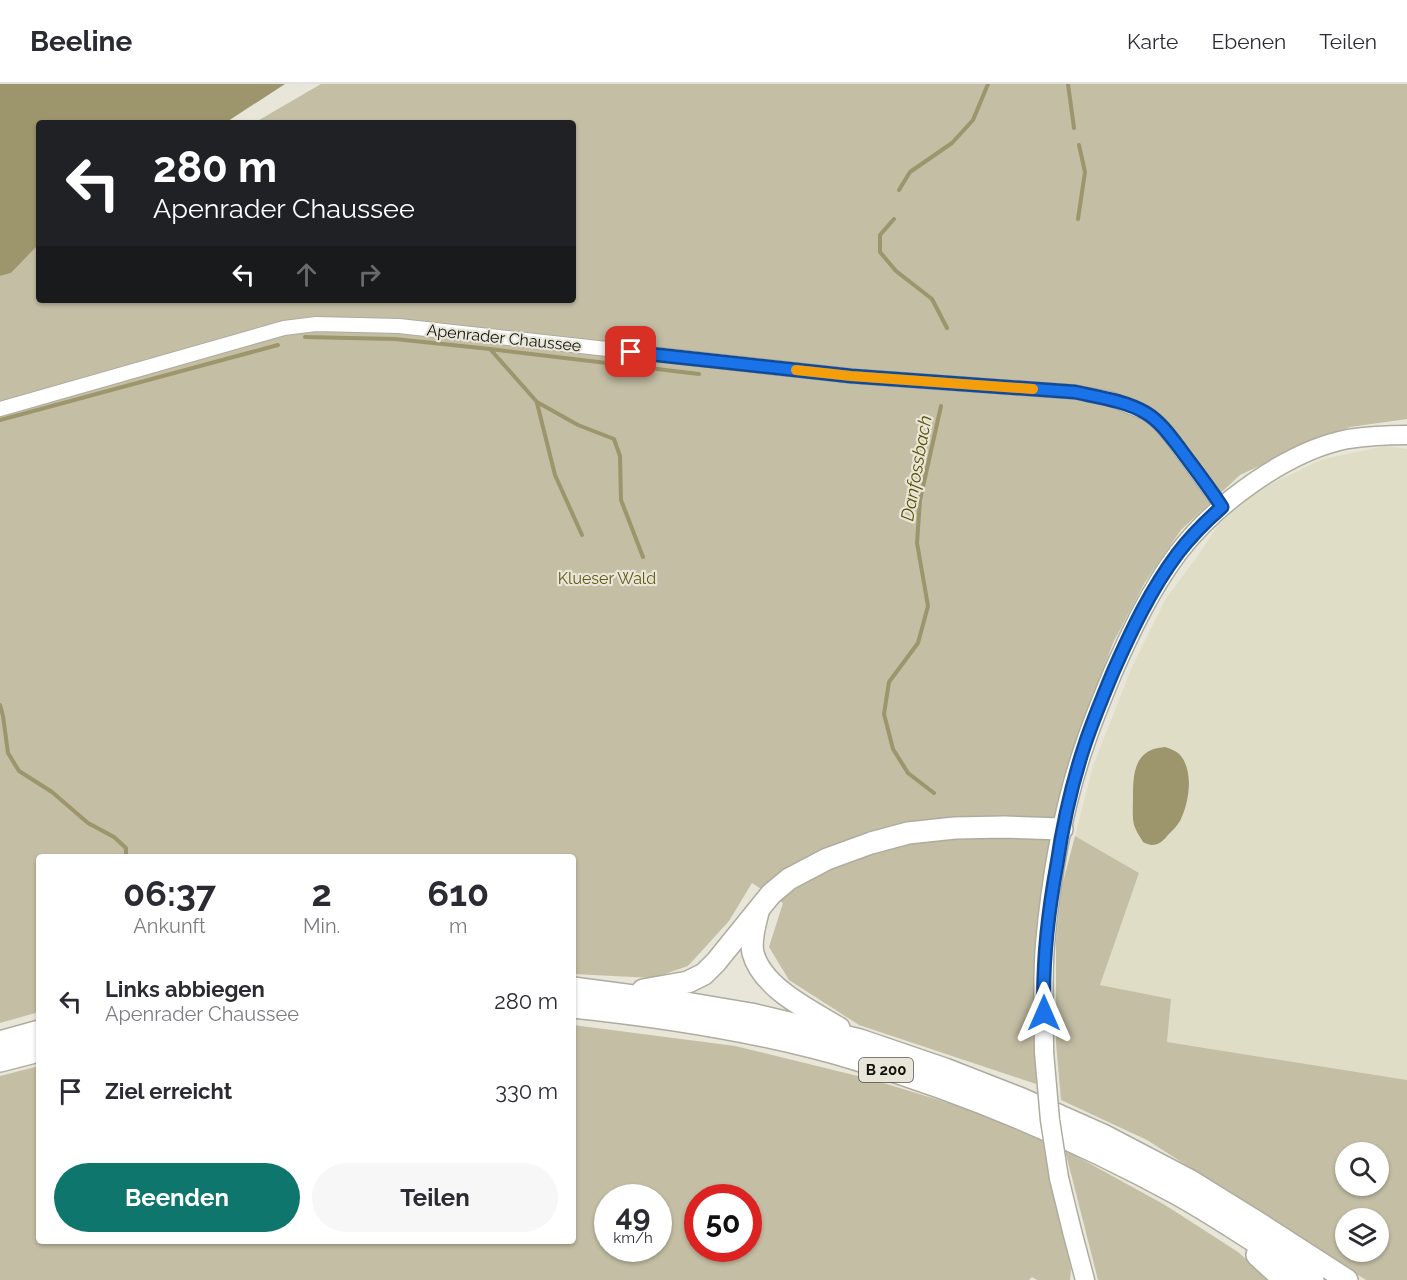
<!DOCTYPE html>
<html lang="de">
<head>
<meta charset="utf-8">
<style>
  :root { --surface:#fff; --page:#f7f7f7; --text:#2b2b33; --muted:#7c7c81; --line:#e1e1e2; --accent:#0f766e }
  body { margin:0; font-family:Raleway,sans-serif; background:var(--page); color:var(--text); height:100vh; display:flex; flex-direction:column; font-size:22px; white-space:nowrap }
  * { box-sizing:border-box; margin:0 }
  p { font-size:20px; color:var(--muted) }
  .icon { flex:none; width:33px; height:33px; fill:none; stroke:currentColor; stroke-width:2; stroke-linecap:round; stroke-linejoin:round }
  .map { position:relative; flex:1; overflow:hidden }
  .details { position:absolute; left:36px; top:770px; width:540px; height:390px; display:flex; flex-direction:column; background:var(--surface); border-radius:6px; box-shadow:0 2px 4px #0004 }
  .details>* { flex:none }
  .guide { position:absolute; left:36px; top:36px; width:540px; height:183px; border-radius:6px; box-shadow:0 2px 4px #0004; background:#202124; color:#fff; overflow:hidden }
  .controls { position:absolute; left:1335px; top:1058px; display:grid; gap:12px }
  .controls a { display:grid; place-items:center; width:54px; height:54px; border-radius:50%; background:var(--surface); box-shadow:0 2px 4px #0004; font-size:30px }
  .speed { position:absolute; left:594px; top:1100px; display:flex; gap:12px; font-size:30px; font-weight:700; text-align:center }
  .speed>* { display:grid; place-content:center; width:78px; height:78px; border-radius:50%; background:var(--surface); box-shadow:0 2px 4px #0004; line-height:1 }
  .speed small { font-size:15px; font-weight:400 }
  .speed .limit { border:9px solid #d22; background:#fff; color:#111 }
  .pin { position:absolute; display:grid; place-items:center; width:51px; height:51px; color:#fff; margin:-26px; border-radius:12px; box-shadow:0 3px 9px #0006 }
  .me { position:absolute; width:66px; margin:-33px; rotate:0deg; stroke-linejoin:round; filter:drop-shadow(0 0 4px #0008) }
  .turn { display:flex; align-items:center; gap:21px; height:126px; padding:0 18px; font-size:27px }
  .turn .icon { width:78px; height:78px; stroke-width:2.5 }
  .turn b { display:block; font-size:42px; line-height:51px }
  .lanes { display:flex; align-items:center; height:57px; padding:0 18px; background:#0003; justify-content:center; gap:30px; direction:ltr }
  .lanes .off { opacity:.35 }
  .eta { display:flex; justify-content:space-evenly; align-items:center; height:102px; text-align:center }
  .eta b { font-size:36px; font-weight:700; line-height:42px }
  .primary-button { display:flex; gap:12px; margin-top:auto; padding:12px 18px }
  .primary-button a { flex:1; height:69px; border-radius:36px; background:var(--accent); color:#fff; font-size:24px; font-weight:700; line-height:69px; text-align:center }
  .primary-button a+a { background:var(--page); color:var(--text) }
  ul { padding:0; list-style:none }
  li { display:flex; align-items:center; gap:18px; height:90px; padding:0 18px }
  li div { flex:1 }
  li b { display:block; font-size:22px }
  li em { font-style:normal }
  header { display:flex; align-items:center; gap:36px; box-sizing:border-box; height:84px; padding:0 30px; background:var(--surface); border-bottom:2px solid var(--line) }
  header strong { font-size:28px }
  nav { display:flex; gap:33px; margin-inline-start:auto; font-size:21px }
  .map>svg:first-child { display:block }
  .built { fill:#e0ddc7 }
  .green { fill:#c3bea4; fill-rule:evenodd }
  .water { fill:#9d956c }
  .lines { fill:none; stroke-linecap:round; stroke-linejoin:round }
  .stream { stroke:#9d956c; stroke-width:4 }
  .minor-casing { stroke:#aeac9f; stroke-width:16 }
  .major-casing { stroke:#aeac9f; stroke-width:21 }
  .highway-casing { stroke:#aeac9f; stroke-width:24 }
  .minor { stroke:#fff; stroke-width:14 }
  .major { stroke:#fff; stroke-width:18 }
  .highway { stroke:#fff; stroke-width:21 }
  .major-bridge-casing { stroke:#aeac9f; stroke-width:21; stroke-linecap:butt }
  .major-bridge { stroke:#fff; stroke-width:18 }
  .route-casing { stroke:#114b97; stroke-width:15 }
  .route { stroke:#1a73e8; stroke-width:10 }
  .slow { stroke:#f59e0b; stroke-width:10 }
  .labels { text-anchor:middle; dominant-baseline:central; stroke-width:4.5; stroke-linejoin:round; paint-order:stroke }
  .shield { fill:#e8e6d8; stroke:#525149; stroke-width:1.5 }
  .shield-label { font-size:15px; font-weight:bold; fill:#12110c }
  .street-label { font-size:16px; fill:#12110c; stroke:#e8e6d8 }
  .park-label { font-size:16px; fill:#645810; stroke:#e8e6d8 }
  .water-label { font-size:18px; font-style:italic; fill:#5a4f00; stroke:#e8e6d8 }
</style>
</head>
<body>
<header>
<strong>Beeline</strong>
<nav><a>Karte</a><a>Ebenen</a><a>Teilen</a></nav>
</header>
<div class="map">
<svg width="1407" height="1196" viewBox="0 0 1407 1196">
  <rect width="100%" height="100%" fill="#e8e6d8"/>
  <polygon class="built" points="1386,362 1407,365 1407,996 1167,958 1171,915 1100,901 1139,789 1075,752 1093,682 1131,585 1166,514 1197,473 1218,441 1258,406 1323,375"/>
  <g class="green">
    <polygon points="321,0 1407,0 1407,335 1350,343 1313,357 1240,391 1181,446 1145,498 1113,559 1069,677 1043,801 1035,897 1036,1000 859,941 789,896 769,863 783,819 752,799 729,837 688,882 653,894 573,890 573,772 39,772 39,928 0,939 0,192 11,189 39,160 39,216 573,216 573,39 254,39"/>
    <path d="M1075,752L1139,789L1100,901L1171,915L1167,958L1407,996V1196H1366L1147,1056L1061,1016L1056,959V856L1062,802ZM1346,1068H1378V1101H1346ZM1346,1134H1378V1167H1346Z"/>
    <path d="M573,941L735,962L874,996L1042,1048L1071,1185L1070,1196H1037L1032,1193L1029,1196H0V992L39,982V1156H573ZM608,1113H658V1164H608ZM698,1113H748V1164H698Z"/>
    <polygon points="1065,1066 1165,1121 1238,1168 1269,1196 1098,1196"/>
  </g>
  <g class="water">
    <polygon points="0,0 285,0 225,39 39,39 39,160 11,189 0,192"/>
    <path d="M1165,663C1171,665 1177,667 1181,672C1194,689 1189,719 1180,737C1177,742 1172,747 1168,751C1164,756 1159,761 1152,761C1150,761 1145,759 1143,758C1140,753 1136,747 1134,741C1132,732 1133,722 1133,712C1133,688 1135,665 1165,663Z"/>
  </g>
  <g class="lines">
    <g class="stream">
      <polyline points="1068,0 1074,44"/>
      <polyline points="899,106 910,88 952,59 973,36 988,0"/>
      <polyline points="894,135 880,151 880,168 896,187 932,215 947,244"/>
      <polyline points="1078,135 1085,88 1079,61"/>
      <polyline points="305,253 395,255 490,265 699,290"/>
      <polyline points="490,265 537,318 578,341 614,355 620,372 621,416 643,473"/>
      <polyline points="537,319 555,391 582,451"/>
      <polyline points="0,336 278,261"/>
      <polyline points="0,621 3,632 8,669 19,687 52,708 88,739 114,753 126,764 126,772"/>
      <polyline points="934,709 908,689 893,665 884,630 889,598 918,559 928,522 917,459 920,416 941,322"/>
    </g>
    <g class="minor-casing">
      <polyline id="minor" points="0,325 284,244 316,240 399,242 851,292 1075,308 1111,315 1146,329 1159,339 1170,352 1222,423"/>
    </g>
    <g class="major-casing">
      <g id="major">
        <path d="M1044,968C1044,932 1042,896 1045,860C1051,794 1063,723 1085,660C1093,636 1103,612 1113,588C1131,547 1151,505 1178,469C1215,420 1287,367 1348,355C1368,352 1387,351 1407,351"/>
        <polyline points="1059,1094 1073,1151 1085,1196"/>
      </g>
    </g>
    <g class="highway-casing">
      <g id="highway">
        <path d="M758,828C755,841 750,856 753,869C762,904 811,927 839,944"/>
        <polyline points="573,904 686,919 751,930 860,956 945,985 1022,1015 1103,1051 1189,1096 1260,1140 1347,1196"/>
        <polyline points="643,906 688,898 704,890 716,878 771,810 789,795 827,775 871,759 908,749 955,744 1005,743 1062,745"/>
        <path d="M573,923C668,933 767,948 858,976C969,1010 1077,1055 1179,1111C1225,1137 1269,1167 1313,1196"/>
        <polyline points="0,958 39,947"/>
        <polyline points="0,977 39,967"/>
        <polyline points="1257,1171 1284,1196"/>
      </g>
    </g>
    <use href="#minor" class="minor"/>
    <use href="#major" class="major"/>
    <use href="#highway" class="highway"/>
    <g class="major-bridge-casing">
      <polyline id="major-bridge" points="1044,968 1050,1036 1059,1094"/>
    </g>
    <use href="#major-bridge" class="major-bridge"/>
  </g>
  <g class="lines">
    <g class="route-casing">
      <path id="route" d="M631,268L851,292L1075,308C1098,313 1126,317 1146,329C1161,338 1171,353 1181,366C1195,385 1209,403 1222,423C1206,437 1191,452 1178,469C1151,505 1131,547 1113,588C1103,612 1093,636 1085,660C1072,699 1063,739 1057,780C1048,829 1042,878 1044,929"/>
    </g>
    <use href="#route" class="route"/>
    <polyline class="slow" points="796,286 851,292 1033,305"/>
  </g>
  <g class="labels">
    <rect class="shield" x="859" y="974" width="54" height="24" rx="4.5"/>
    <g class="shield-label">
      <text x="886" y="986">B 200</text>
    </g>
    <g class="street-label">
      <text transform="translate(504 254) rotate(6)">Apenrader Chaussee</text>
    </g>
    <g class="park-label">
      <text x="607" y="494">Klueser Wald</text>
    </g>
    <g class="water-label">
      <text transform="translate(916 384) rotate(-80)">Danfossbach</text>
    </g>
  </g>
</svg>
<div class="controls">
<a><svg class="icon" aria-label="search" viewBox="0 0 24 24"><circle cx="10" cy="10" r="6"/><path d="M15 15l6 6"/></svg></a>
<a><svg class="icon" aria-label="layers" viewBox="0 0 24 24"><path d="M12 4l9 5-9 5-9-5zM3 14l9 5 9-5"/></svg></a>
</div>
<div class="speed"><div>49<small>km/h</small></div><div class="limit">50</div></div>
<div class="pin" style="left:631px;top:268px;background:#d93025"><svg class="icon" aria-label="arrive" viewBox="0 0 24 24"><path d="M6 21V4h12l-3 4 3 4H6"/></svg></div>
<svg class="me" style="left:1044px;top:929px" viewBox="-20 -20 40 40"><path d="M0-17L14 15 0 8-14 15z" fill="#1a73e8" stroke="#fff" stroke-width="4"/></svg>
<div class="guide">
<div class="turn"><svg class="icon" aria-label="left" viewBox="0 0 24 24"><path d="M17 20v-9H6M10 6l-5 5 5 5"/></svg><div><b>280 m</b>Apenrader Chaussee</div></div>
<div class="lanes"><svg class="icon" aria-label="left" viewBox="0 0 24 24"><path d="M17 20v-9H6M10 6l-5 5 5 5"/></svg><svg class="icon off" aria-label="ahead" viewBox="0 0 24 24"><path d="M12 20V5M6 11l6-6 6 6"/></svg><svg class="icon off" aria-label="right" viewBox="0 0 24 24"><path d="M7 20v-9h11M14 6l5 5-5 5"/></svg></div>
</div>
<section class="details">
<div class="eta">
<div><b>06:37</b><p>Ankunft</p></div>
<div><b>2</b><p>Min.</p></div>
<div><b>610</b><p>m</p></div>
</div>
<ul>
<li><svg class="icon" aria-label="left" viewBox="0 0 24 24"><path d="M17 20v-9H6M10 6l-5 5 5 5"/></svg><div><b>Links abbiegen</b><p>Apenrader Chaussee</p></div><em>280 m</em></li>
<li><svg class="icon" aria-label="arrive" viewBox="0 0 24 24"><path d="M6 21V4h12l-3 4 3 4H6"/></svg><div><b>Ziel erreicht</b></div><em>330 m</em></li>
</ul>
<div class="primary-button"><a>Beenden</a><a>Teilen</a></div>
</section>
</div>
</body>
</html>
